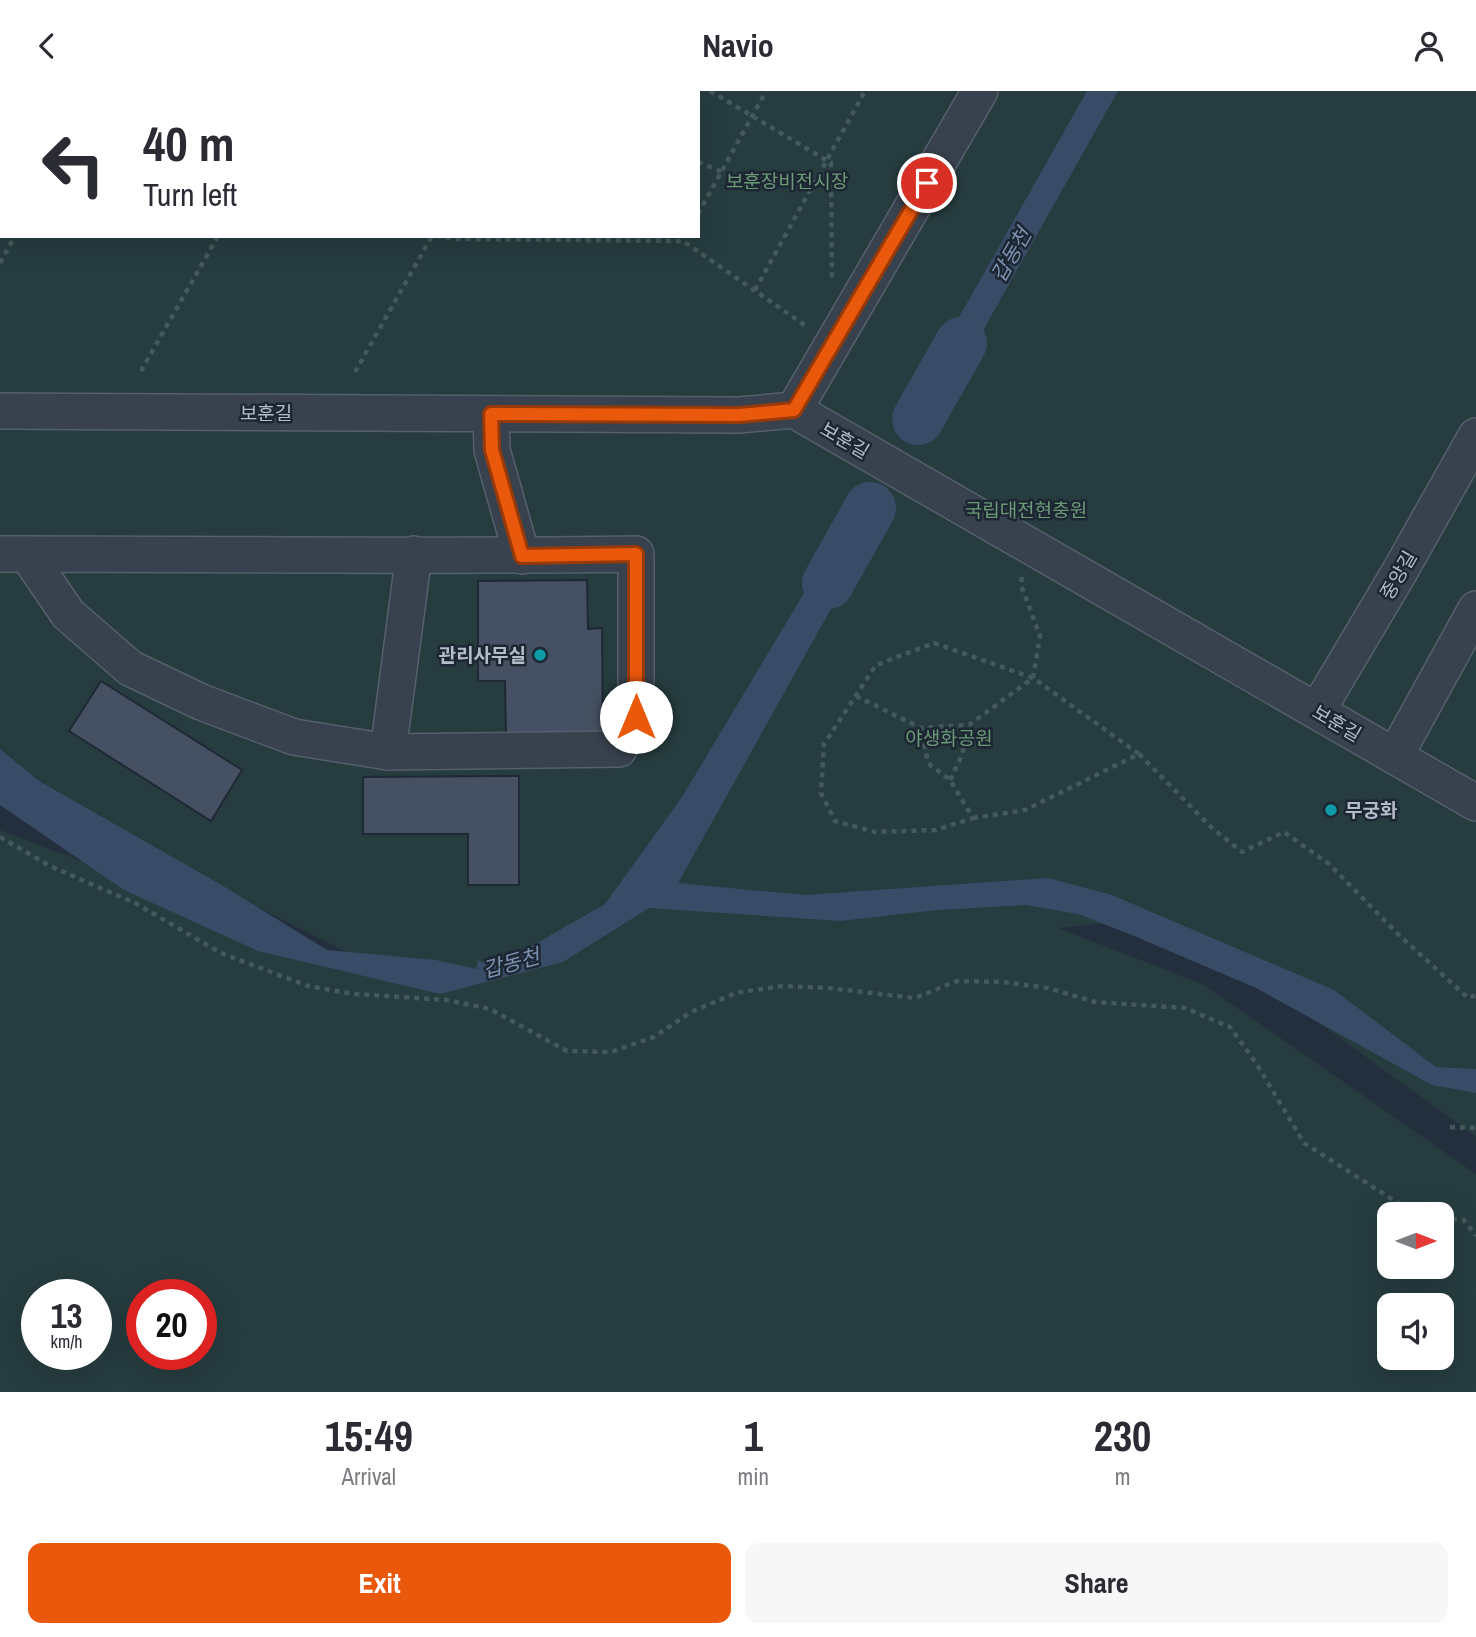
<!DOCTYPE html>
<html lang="en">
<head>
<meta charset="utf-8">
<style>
  :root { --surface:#fff; --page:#f7f7f7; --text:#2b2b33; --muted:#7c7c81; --accent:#ea580c }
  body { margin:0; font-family:"Archivo Narrow","Noto Sans KR",sans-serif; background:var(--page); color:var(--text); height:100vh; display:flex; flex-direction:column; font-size:26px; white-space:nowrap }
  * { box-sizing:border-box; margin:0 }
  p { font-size:23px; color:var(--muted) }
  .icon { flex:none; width:38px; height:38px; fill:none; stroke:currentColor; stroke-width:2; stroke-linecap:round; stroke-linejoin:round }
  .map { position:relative; height:1301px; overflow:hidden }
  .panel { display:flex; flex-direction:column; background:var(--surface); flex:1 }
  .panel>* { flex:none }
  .top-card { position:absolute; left:0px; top:0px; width:700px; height:147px; box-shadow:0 7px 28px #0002; background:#fff; color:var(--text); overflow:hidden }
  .needle { width:46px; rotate:90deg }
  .buttons { position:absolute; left:1377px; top:1111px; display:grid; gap:14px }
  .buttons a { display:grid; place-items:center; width:77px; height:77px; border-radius:14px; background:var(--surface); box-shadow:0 7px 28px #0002; font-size:35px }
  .speed { position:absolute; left:21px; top:1188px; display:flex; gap:14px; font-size:35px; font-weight:700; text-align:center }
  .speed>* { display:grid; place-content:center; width:91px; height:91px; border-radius:50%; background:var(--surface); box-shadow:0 7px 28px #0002; line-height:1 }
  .speed small { font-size:18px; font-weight:400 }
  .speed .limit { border:10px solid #d22; background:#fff; color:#111 }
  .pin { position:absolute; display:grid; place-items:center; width:60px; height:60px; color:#fff; margin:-30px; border:4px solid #fff; border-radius:50%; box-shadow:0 2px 7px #0007 }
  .me { position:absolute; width:77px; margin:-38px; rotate:0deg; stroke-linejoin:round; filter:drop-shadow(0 0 5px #0008) }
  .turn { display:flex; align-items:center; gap:24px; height:147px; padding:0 28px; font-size:32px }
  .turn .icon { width:91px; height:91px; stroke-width:2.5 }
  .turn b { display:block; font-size:49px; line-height:60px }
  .eta { display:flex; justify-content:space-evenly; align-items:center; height:119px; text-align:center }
  .eta b { font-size:42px; font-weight:700; line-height:49px }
  .action { display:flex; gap:14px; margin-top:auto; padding:14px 28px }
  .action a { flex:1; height:80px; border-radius:14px; background:var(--accent); color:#fff; font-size:28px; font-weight:700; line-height:80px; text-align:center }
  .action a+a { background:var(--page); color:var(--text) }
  header { display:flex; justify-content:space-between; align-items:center; height:91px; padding:0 28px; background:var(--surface); font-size:32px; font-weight:700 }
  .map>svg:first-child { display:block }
  .green { fill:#263c3f; fill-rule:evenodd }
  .water { fill:#394c67 }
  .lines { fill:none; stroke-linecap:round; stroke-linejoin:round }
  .river { stroke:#394c67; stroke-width:52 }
  .building { fill:#455162; stroke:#1f2835; stroke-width:2 }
  .minor-casing { stroke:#565f6c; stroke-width:38 }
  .path { stroke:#44595c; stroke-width:4.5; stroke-dasharray:5 5; stroke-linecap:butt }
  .minor { stroke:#38414e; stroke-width:35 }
  .route-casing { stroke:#983908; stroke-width:18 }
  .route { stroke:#ea580c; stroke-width:12 }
  .culture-dot { fill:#0f9aa8; stroke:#1d2633; stroke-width:2.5 }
  .labels { text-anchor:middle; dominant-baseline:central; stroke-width:5; stroke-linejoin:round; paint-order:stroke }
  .park-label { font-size:19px; fill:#6b9a76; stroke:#1d2633 }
  .street-label { font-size:19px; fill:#b4bcc9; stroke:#1d2633 }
  .poi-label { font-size:19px; font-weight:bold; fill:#b4bcc9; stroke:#1d2633; text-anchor:end }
  .water-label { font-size:21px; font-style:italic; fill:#7c92b1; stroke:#1d2633 }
</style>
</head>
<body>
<header><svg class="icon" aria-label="back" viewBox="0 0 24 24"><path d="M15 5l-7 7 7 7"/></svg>Navio<svg class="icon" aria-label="person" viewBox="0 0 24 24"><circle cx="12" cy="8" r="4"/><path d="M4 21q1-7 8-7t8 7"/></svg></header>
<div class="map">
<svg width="1476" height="1301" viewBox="0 0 1476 1301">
  <rect width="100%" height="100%" fill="#242f3e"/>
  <path class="green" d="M0,0H1476V1046L1208,851L1152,827L1059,837L1204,894L1476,1083V1301H0V739L422,899L0,686ZM2,2H698V145H2ZM1390,1124H1442V1176H1390ZM37,1204H96V1264H37ZM142,1204H201V1264H142ZM1390,1214H1442V1267H1390Z"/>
  <g class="water">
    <polygon points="1087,0 1118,0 946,305 935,314 925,315 919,306 923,290"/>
    <polygon points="855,429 864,431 868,439 869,450 678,792 805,804 1048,787 1112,804 1334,899 1436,976 1476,978 1476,1002 1432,994 1256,897 1132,844 1078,823 1025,814 937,819 840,830 649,817 563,871 440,903 258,860 124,799 0,714 0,658 39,690 225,796 327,859 436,869 476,878 478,870 500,873 605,813 682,706 846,432"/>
  </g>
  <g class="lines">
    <g class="river">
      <polyline points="918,328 961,252"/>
      <polyline points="828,492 870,417"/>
    </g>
  </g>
  <g class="building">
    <polygon points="587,489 588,538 602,537 603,647 506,647 505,590 478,590 478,490"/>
    <polygon points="101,590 242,679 211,730 69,640"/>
    <polygon points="519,685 519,794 468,794 468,743 363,743 363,686"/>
  </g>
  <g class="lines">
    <g class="minor-casing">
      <g id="minor">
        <polyline points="794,319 980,0"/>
        <polyline points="0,320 739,324 794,319 1476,712"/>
        <polyline points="491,323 492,359 522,465"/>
        <path d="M0,463H27C230,463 433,466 636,463V626L619,658L388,661L294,646L201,611L130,577L68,523L27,463"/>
        <polyline points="1317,620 1400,480 1476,345"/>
        <polyline points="388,661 414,463"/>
        <polyline points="1395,665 1476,518"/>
      </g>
    </g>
    <g class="path">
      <polyline points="409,0 412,2"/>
      <polyline points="710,0 831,72 832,189"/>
      <polyline points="98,2 99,0"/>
      <polyline points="301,2 302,0"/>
      <polyline points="515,2 516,0"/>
      <polyline points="698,71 722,81"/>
      <polyline points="698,123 766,0"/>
      <polyline points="436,145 457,148 683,150 806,235"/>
      <polyline points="0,172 15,145"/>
      <polyline points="755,199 865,0"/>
      <polyline points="141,280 218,145"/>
      <polyline points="355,281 432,145"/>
      <polyline points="856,605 921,637 969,634 1033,587 934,552 876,574 824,653 821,702 835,730 875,741 936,739 973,727 950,689 928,672 921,637"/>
      <polyline points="1139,663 1212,737 1242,761 1284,741 1329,773 1399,844 1468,907 1476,904"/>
      <polyline points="950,689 962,664 969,634"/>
      <polyline points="973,727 1025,719 1139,663 1033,587 1040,545 1021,494 1022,485"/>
      <polyline points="0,746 50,775 135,812 221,862 308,895 354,903 447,909 490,918 567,960 611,961 654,946 691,921 736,902 782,895 828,897 915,907 957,890 1003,891 1048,897 1095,911 1185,917 1230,936 1256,972 1304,1052 1417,1124"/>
      <polyline points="1450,1036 1476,1037"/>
      <polyline points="1442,1127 1464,1129 1476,1145"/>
    </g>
    <use href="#minor" class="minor"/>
  </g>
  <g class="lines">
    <g class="route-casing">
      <polyline id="route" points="636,626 636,463 522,465 492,359 491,323 739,324 794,319 927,92"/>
    </g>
    <use href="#route" class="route"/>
  </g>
  <g class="culture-dot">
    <circle cx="540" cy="564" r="7"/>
    <circle cx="1331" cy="719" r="7"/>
  </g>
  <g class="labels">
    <g class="park-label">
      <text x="787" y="90">보훈장비전시장</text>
      <text x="1026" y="419">국립대전현충원</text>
      <text x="949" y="647">야생화공원</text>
    </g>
    <g class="street-label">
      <text x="266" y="322">보훈길</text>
      <text transform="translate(845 349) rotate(30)">보훈길</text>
      <text transform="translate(1398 484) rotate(-60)">중앙길</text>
      <text transform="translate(1337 632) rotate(30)">보훈길</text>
    </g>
    <g class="poi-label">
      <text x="526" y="564">관리사무실</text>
      <text x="1345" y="719" text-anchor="start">무궁화</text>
    </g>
    <g class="water-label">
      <text transform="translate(1011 164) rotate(-60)">갑동천</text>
      <text transform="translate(511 872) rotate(-15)">갑동천</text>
    </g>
  </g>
</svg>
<div class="buttons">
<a><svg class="needle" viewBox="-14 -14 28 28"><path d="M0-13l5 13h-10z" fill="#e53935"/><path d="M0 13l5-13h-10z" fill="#7c7c81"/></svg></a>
<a><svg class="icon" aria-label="sound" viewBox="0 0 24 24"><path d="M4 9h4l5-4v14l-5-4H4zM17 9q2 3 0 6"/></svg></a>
</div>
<div class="speed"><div>13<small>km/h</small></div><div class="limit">20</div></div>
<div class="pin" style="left:927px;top:92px;background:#d93025"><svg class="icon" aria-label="arrive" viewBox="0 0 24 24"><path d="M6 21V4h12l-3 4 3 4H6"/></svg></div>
<svg class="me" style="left:636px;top:626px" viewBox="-20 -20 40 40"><circle r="19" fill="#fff"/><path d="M0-13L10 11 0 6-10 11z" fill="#ea580c"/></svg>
<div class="top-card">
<div class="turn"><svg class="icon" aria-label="left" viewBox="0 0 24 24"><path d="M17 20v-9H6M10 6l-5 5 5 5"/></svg><div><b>40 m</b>Turn left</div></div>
</div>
</div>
<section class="panel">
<div class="eta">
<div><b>15:49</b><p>Arrival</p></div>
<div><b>1</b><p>min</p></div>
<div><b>230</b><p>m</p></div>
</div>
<div class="action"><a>Exit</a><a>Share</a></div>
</section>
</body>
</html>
